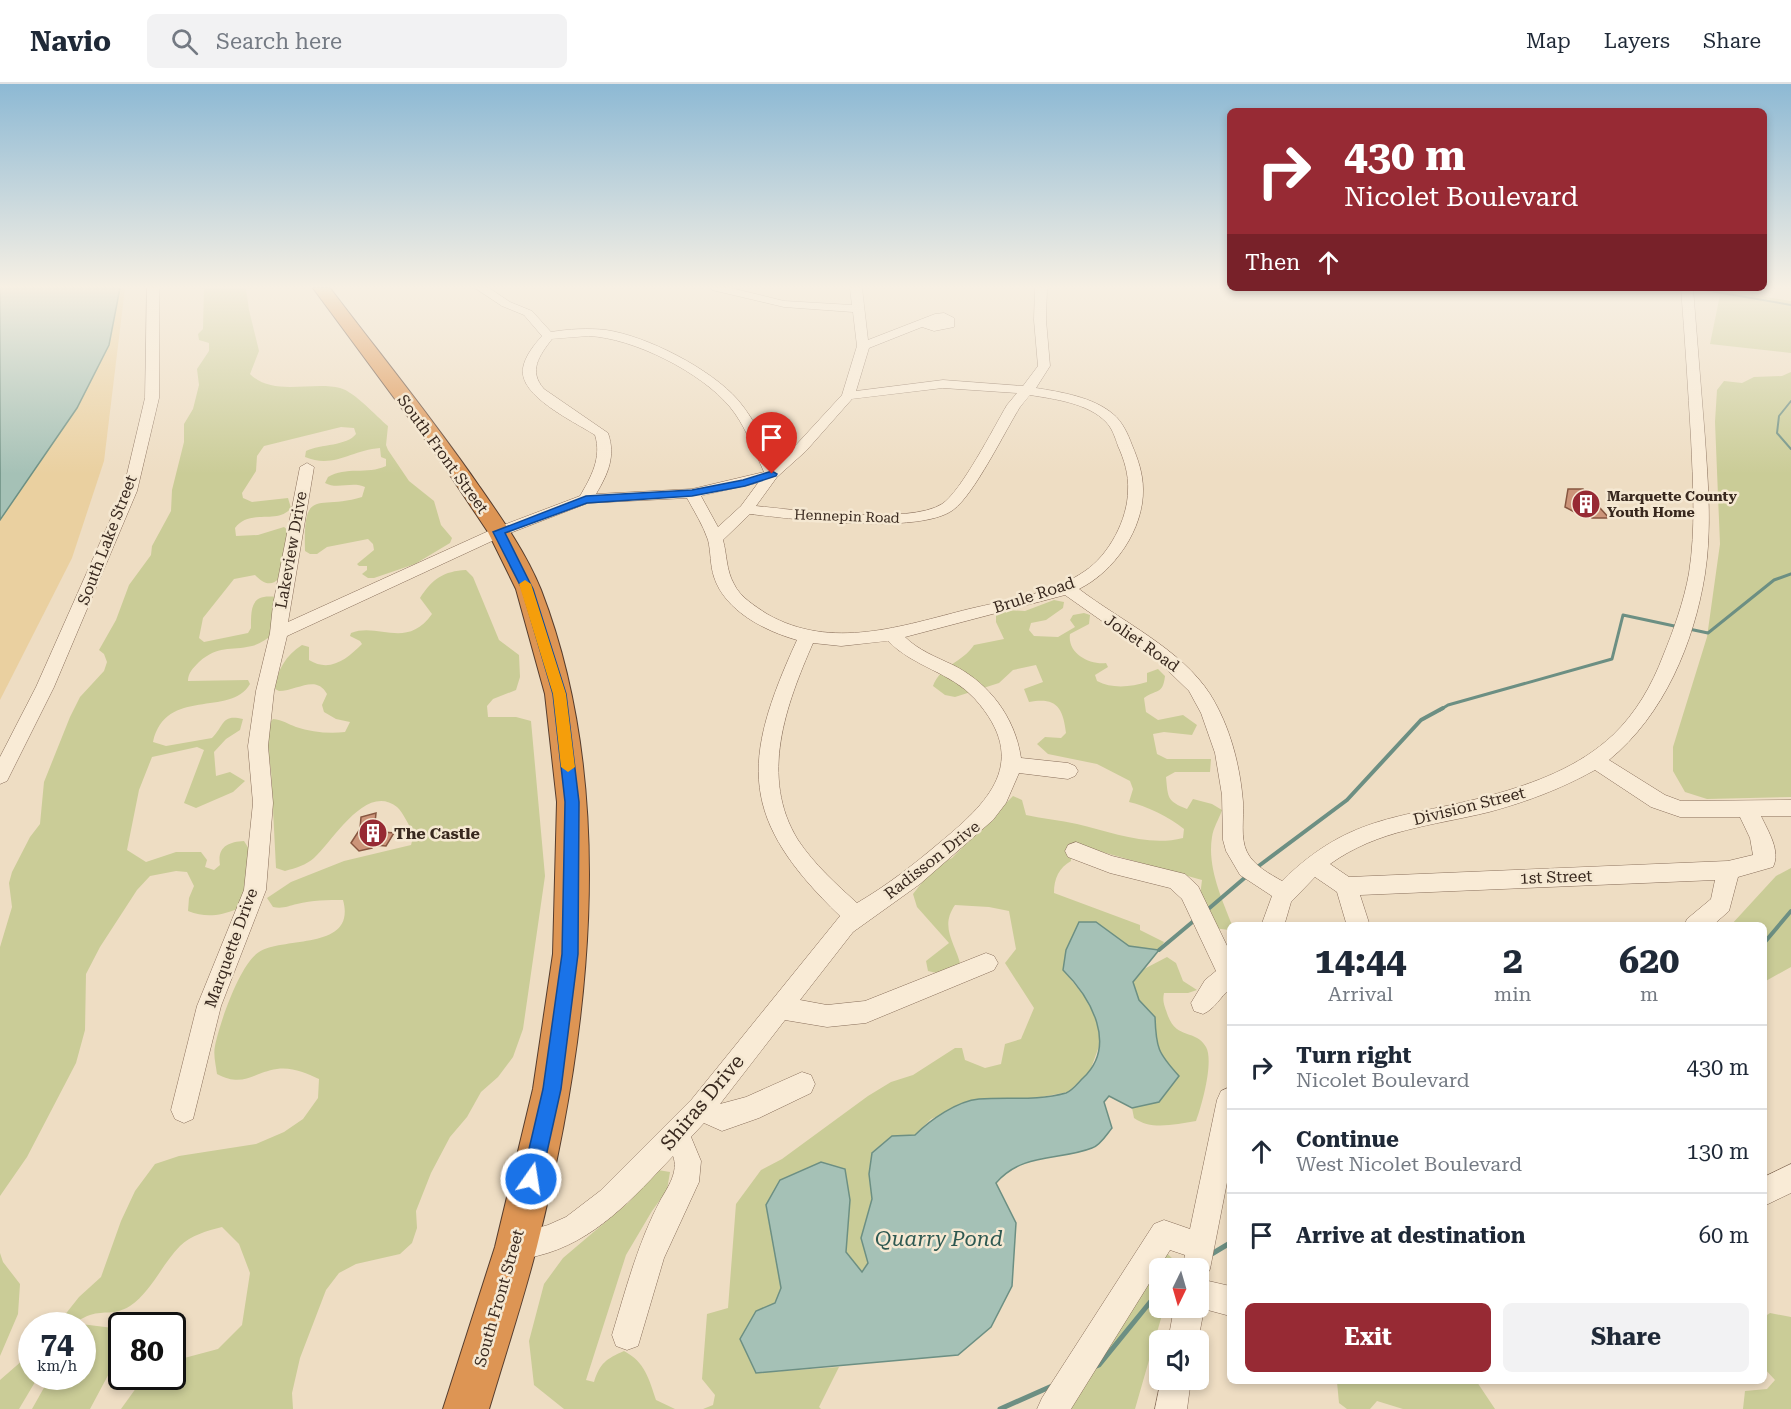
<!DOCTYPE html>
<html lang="en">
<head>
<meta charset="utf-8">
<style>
  :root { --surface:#fff; --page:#f2f2f3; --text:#1f2937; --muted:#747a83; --line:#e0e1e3; --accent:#972a34 }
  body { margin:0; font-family:"Roboto Serif",serif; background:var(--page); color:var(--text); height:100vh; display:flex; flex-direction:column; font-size:22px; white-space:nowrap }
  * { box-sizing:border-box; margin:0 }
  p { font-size:20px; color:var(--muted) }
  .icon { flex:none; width:33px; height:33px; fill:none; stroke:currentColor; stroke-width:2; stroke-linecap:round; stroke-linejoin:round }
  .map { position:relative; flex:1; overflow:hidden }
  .sheet { position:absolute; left:1227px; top:838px; width:540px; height:462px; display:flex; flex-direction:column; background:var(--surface); border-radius:9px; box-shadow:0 3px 9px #0003 }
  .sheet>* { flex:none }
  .banner { position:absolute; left:1227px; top:24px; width:540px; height:183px; border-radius:9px; box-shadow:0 3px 9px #0003; background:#972a34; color:#fff; overflow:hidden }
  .needle { width:39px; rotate:185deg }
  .controls { position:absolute; left:1149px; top:1174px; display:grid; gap:12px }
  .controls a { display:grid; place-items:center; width:60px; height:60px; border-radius:9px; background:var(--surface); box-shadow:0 3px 9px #0003; font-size:30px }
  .speed { position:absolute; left:18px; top:1228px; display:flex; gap:12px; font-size:30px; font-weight:700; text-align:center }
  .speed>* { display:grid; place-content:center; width:78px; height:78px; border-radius:50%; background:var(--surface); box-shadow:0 3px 9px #0003; line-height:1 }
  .speed small { font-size:15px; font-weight:400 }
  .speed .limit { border:3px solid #111; border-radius:9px; background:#fff; color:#111 }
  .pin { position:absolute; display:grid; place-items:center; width:51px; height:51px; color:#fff; margin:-62px -26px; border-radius:50% 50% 50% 0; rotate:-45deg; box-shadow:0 0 6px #0007 }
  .pin .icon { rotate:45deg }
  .me { position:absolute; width:66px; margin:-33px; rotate:13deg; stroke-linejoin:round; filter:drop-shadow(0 0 4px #0008) }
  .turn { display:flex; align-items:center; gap:21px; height:126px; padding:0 18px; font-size:27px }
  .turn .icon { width:78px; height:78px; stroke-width:2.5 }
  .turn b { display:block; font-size:42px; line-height:51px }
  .then { display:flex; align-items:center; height:57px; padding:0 18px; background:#0003; gap:12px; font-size:22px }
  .eta { display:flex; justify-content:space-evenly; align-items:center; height:102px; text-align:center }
  .eta b { font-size:36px; font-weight:700; line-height:42px }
  .cta { display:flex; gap:12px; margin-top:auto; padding:12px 18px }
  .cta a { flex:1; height:69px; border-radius:9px; background:var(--accent); color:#fff; font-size:24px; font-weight:700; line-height:69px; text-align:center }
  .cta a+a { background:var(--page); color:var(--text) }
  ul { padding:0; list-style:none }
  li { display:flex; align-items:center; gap:18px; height:84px; padding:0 18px; border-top:2px solid var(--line) }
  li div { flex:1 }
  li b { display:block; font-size:22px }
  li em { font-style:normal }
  header { display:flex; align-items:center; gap:36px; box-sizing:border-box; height:84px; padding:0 30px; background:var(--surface); border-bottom:2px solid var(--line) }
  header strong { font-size:28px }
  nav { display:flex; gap:33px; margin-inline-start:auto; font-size:21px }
  .search { width:420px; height:54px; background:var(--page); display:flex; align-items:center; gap:15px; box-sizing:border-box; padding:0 21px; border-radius:9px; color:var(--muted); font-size:22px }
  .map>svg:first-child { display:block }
  .green { fill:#cacc97 }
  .sand { fill:#ead0a0 }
  .water { fill:#a5c1b6; stroke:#6c8f83; stroke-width:1.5 }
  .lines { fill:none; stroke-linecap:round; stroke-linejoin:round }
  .stream-far3 { stroke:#6c8f83; stroke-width:2 }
  .stream-far2 { stroke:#6c8f83; stroke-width:3 }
  .stream-far1 { stroke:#6c8f83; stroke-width:4 }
  .stream { stroke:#6c8f83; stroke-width:5 }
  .building { fill:#cc9479; stroke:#875640; stroke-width:1.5 }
  .minor-casing { stroke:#886e5a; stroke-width:1 }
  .highway-casing { stroke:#563d2e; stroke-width:2 }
  .minor { fill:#f9ebd6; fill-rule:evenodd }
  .highway { fill:#dd9554; fill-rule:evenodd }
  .route { fill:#1a73e8; stroke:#114b97; stroke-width:1.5 }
  .slow { fill:#f59e0b }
  .labels { text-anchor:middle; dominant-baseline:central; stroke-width:5; stroke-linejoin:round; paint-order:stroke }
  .far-poi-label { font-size:14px; font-weight:bold; fill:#38281e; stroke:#f5e8d2; text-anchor:start }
  .far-street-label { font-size:14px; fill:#38281e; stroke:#f5e8d2 }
  .street-label { font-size:16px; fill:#38281e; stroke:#f5e8d2 }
  .poi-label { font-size:16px; font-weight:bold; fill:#38281e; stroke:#f5e8d2; text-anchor:start }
  .near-street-label { font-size:20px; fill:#38281e; stroke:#f5e8d2 }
  .near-water-label { font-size:21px; font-style:italic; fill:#2d5851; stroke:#f5e8d2 }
</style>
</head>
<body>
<header>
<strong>Navio</strong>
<div class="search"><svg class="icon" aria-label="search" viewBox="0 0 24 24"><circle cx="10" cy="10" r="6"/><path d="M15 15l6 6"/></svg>Search here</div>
<nav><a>Map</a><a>Layers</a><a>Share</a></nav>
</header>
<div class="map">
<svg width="1791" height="1325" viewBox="0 0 1791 1325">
  <rect width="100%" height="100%" fill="#eeddc3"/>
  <g class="green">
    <path d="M204,204H246L249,226L259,267L250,290C272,313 312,297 340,304C355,308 376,332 388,342L386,361L388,366L409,397L434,417L441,441L452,454L450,459L415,480L374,494H368L362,490L367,486V482H359L357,480L374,466L373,460L368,455L327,463L317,470H310L305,467C303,401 317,427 362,413L365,403C352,397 337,406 325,399L328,393C346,382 367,391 386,382V375L381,373L380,364C351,366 334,385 305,373L306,367C321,360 347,362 356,350L354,344L341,343L264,362L257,372L256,387L242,409L243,414L252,418L288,414L291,424C278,441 250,424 235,444L236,452L258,451L284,443L290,448L280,493C271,504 263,499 255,491L234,495L203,534L199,554L204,558L248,549L251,544C251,523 251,510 276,513L273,550C267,555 260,560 252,562C230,567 218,561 199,578C193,584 188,589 188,597L248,596L250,600C230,634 166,602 153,658L166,662L212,654C225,641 221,630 243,635L240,646L226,655L214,668L216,692L230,688L245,697L233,708L196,724L184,719L204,666L197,663L152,673L139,706L127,766L146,778L176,768H201L207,776L205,783L214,786L220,781C217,763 228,758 244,757L249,765L252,795L237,825C219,832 206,834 188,827L189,814L194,802L187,788L176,787L150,792L137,806L100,863L86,890L85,946L76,979L27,1073L0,1112V863L12,823L9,799L12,788L30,753L40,740L44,698L70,633L80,613L104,587L107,578L104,570L99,566L116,536L129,501L151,471L152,462L171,427L172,406L184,358V340L193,325L199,301L197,285L209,267V259L199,256L198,250L203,245Z"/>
    <polygon points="1721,206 1791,217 1791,269 1710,260"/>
    <polygon points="1791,288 1791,713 1707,715 1685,708 1673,687 1673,663 1707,553 1720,460 1715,338 1717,306 1724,297 1742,299 1754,293 1782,292"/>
    <path d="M466,486L473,493L499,556L519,571L520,593L516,606L493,615L487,622L488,633H516L531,637L545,792L523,945L513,973L498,993L481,1008L467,1033L450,1053L431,1089L416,1127L417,1144L412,1159L400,1170L356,1180L339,1189L326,1206L300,1274L292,1309L293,1325H121L144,1293H172L173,1277L218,1265L242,1241L250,1189L239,1160L222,1143C207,1147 191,1151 180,1162C162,1180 152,1207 130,1222C114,1232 105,1226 90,1231C74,1237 75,1242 56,1242L79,1213L101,1193L121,1137L135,1107L155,1080L179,1072L256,1060L284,1048L303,1035L318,1014L319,995C305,989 293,983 277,985C251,989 244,1004 217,990C216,981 213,971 215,962C219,941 240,879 259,868C284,852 357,867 343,816C328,816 312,816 297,820C288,822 283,825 273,823L267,814L291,798L344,777L411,761L414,750C409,742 403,728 397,723C366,698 333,757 314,774C306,781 296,784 285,787L276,784L271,686L265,651L267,642L273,635C283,636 288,640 296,643C311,648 329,650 345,648L350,638L336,635L324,628L322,621L327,610C316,590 297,607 279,607L275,605C277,586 286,571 302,561L309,563V576C330,589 347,575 362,560L360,557L350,552L351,549C378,538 407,566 432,530L420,514C432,495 444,487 466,486Z"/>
    <path d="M1054,516L1064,518L1063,524L1046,536L1031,539L1029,546L1034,552L1058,553L1075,543L1070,536L1073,531L1084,529L1090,531L1089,540L1070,550C1067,569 1089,581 1106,579L1108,583L1095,591L1097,597C1112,605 1131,603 1147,598V589L1158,585L1165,592C1163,611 1156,605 1144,614L1146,628L1158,636L1183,631L1197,641L1192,651L1164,648L1153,650L1157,670L1167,675H1211L1210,688H1175L1166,693C1168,714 1167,717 1187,725L1193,715L1212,720L1222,726C1219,735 1213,744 1212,753C1207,783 1222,815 1232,841L1230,842V846L1212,844L1200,812L1202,796L1070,759L1071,777C1059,784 1054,794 1054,809L1140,841V846L1164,858L1159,866L1129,862L1096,838L1063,886L1090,919L1102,954L1090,987L1068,1008L1036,1014L976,1015L931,1035L915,1051L892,1052L872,1068L869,1090L872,1115L861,1154L868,1179L861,1188L846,1168L850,1116L766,1122L781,1204L775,1219L756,1227V1289L839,1283L819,1323L821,1325H703L713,1321L715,1311L702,1295L707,1230L728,1224L736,1120L761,1086L782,1075L868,1012L891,998L913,991L955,964H962L965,976L985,984L1001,980L1005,960L1021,955L1034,924L1005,879L1016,865L1009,827L989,823L955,821C939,844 956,859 961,883L941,890L928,887L926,877L949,859L917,823L913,810L934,783L952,774L1013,712L1022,716L1026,731C1043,735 1060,736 1077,740C1111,748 1148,763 1183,754L1184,745C1169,733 1147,722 1129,718L1133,705L1130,697L1097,680L1048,670L1037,660L1045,653L1061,654L1066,649C1063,623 1056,613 1029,618L1024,605L1043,598L1036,581L1013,586L999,599L955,613L945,611L933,602C940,582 963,578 974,561L1004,555L996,538V531L1004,526L1025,527Z"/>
    <polygon points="1791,784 1791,883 1764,898 1764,842 1731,841 1776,792"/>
    <path d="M1167,873L1176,879L1183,897L1197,906L1188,909H1164C1162,918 1165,923 1168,932C1177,956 1196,945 1206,963C1214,977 1202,1021 1196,1037C1175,1040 1152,1047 1134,1034L1132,1024L1159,1018L1179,992C1158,969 1156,964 1155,933L1139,916L1133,898L1144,885Z"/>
    <path d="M658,1086L670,1088L667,1106L652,1127L626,1171L586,1296L594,1298C600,1279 606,1275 624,1267C645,1278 649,1295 656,1316L675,1325H564L534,1301L529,1257L544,1200L563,1174L629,1118Z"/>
    <polygon points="1162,1165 1173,1175 1171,1185 1160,1185 1160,1224 1164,1224 1135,1325 1068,1325"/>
    <polygon points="0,1169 3,1178 20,1200 18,1230 0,1272"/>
    <polygon points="1770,1229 1791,1233 1791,1325 1743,1325 1745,1307 1767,1305 1775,1296 1764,1284 1764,1233"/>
    <polygon points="81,1240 121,1245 121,1267 90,1325 32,1325 50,1293 82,1293"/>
    <polygon points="31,1269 32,1293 38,1293 19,1325 0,1325 0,1296"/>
    <polygon points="1337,1298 1477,1298 1495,1325 1403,1325 1377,1317 1370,1325 1347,1325 1339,1319"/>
  </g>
  <polygon class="sand" points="81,204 125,204 104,377 72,474 0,616 0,302"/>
  <g class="water">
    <polygon points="0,204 120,204 109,261 77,324 0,436"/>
    <path d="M1079,838H1096L1129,862L1159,866L1133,898L1139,916L1155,933C1156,964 1158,969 1179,992L1159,1018L1132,1024L1109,1012L1104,1018L1112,1044C1107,1050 1100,1062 1092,1064C1059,1077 1023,1068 996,1099L1016,1139L1012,1202L991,1243L958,1271L756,1289L740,1255L756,1227L775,1219L781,1204L766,1121L780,1096L821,1078L845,1085L850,1116L846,1168L862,1188L868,1179L861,1154L872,1115L869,1090L872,1069L892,1052L915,1051C930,1036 957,1017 979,1015C1008,1013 1037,1017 1066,1009C1072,1007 1078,999 1083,994C1118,961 1091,914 1063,886L1066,866Z"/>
  </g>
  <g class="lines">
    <g class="stream-far3">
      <polyline points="1693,204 1791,221"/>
      <polyline points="1791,317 1779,332 1777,349 1791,365"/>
    </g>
    <g class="stream-far2">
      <polyline points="1689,545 1708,549 1774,496 1791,490"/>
      <polyline points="1440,626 1448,621 1612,575 1623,531 1679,543"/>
    </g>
    <g class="stream-far1">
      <polyline points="1256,784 1347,716 1421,636 1443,624"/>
      <polyline points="1206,827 1248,791"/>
      <polyline points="1764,859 1791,827"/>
      <polyline points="1159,866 1196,835"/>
    </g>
    <g class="stream">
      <polyline points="1210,1171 1230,1159"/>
      <polyline points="1094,1283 1099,1281 1160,1206"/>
      <polyline points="1000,1325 1052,1302"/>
    </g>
  </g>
  <g class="building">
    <polygon points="1568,405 1583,405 1609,434 1592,434 1587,428 1580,431 1565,423"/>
    <polygon points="376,729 375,739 383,748 394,749 386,762 374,761 372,764 359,767 351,759 360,745 361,733"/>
  </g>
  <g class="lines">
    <g class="minor-casing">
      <g id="minor">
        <polygon points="147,204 159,204 159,314 137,407 54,603 7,697 0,700 0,673 36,603 123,407 145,314"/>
        <path d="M475,204H489L510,218L532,227L551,248C569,245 588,244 606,246C647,252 711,285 738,316C754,335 765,358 775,380L796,361L842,311L857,262L853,228L784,223L712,206L710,204H731L784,217L852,221L850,204H862L868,256L935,230L944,229L954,234V243L934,247L922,243L869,264L856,307L943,296L1023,302L1038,282L1034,236L1035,204H1047L1046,236L1050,282L1036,304C1061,308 1093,313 1113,330C1122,337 1128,350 1132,361C1138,375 1143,390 1143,405C1144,445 1114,488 1079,505C1121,537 1181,565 1210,610C1230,642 1240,681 1243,718C1244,734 1240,754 1247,768C1254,782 1270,790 1282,797C1352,728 1405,735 1492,711C1535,699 1579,683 1613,651C1636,629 1652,601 1663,572C1674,545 1684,517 1689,489C1696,445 1693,399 1691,354C1688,304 1685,254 1681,204H1693C1697,254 1701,304 1705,354C1708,399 1712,445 1705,490C1694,559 1664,631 1609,676L1665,711L1681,717L1791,716V732H1761C1768,747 1781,767 1773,783L1738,793L1729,827L1712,842H1684L1687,835L1711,815L1715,796L1360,811L1370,842H1347L1337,808L1315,793L1291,818L1284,842H1261L1272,812L1240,791L1226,767L1223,756L1222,711L1215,669L1201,629L1189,607L1156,575L1065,511L905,553C918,566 936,573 953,581C989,599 1015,633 1021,674L1068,679L1075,682L1078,687L1075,692L1068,695L1019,689L1006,719L993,736L920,800L853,848L800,916L827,921L865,917L986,869L994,872L998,879L994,886L866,939L827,943L785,936L720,1020L746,1013L802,988L811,991L815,1000L811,1009L759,1034L722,1047L704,1039L691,1053L701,1077L699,1098L664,1174L638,1262L627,1266L616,1262L612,1251C626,1205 638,1158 661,1115C668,1103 679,1087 673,1072C633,1114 595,1158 537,1172C525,1175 518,1178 506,1173L502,1163L506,1153L548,1141L566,1133L600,1107L692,1015L840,832C739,735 741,678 797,556C765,547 725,527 714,493C710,481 711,468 708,456C703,441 694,427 687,414L588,419L505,451L287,552L274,607L268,662L273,719L266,806L221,922L193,1035L184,1039L175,1035L171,1026L197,922L244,806L253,719L248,662L256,607L270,549L273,521L300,383L307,379L314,383L288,538L493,445L580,412C591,393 602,374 595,351C575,338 518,312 523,284C525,272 534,261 542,252L524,231L502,222ZM589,252C633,254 701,288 730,323C745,341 754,366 764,388L692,405L596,410C608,390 616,372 608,349L544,305C528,287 539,272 552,255ZM943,304L1017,309L1007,321C994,343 961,408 942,420C910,441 796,426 756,422L777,393L806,367L852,315ZM1030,311C1054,315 1088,319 1106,338C1112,344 1115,353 1118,362C1124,375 1129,391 1128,406C1128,435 1109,471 1085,487C1052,510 1007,516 969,525C901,542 832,567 767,530C755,522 740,513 734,500C726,486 727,470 723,456L750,430C793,435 919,451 953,426C974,411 1005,347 1020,323ZM758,399L741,422L718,443L701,412ZM888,557C913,583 951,588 975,615C1031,678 989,718 938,760C912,782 886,802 857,819C836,800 814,780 798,756C759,693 786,621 813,559L841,562ZM1595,686L1651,723L1680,733H1740L1750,754L1753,771L1728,777L1349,793L1330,780C1379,745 1432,742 1489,728C1526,718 1561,705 1595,686Z"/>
        <path d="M1076,758L1112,772L1185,790L1198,802L1230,868V905C1220,913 1215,925 1203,930L1194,927L1191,919L1205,896L1216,887L1182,815L1170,804L1110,789L1068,773L1065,767L1068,761Z"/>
        <polygon points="1230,1003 1230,1083 1210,1185 1204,1196 1230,1202 1230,1232 1204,1225 1198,1257 1168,1257 1174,1224 1198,1224 1198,1185 1182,1185 1185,1171 1170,1166 1071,1325 1037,1325 1042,1314 1154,1140 1164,1136 1190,1145 1217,1016 1221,1007"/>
        <polygon points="1791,1080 1791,1109 1764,1122 1764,1093"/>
        <polygon points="1161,1296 1191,1296 1187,1325 1155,1325"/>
      </g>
    </g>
    <g class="highway-casing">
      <path id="highway" d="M313,204H330C380,270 432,334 479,402C502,435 526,469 541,506C620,711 589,955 537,1162C523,1217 505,1271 489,1325H443L495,1163L533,1005L553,870L557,718L545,610L516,505L488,448L440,376Z"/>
    </g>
    <use href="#minor" class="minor"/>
    <use href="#highway" class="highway"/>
  </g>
  <linearGradient id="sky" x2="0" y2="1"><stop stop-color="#8db9d4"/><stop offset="0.52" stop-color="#f7f0e4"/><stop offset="1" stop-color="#f7f0e4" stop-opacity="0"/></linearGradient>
  <rect width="1791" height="390" fill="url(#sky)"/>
  <polygon class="route" points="772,387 777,390 776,392 745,402 692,412 587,419 505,449 533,505 566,610 579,718 578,870 561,1005 541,1095 538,1102 531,1105 525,1102 522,1095 543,1005 562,870 565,718 553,610 522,505 493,448 586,412 692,406 743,396"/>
  <polygon class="slow" points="525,496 531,500 566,610 575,683 568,688 561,683 553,610 519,500"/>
  <defs>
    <g id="building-disc" transform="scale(1.5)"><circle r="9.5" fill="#972a34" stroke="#f5e8d2"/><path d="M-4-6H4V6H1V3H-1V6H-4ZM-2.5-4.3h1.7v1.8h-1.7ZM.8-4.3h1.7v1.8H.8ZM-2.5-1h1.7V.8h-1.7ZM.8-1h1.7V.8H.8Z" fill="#fff"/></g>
  </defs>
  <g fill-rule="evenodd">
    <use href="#building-disc" x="1586" y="420"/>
    <use href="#building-disc" x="373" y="749"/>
  </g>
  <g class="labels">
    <g class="far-poi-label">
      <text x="1607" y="412">Marquette County<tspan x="1607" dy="16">Youth Home</tspan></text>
    </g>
    <g class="far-street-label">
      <text transform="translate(847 432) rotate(2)">Hennepin Road</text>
    </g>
    <g class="street-label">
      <text transform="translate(443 370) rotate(54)">South Front Street</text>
      <text transform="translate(107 456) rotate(-69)">South Lake Street</text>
      <text transform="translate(291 466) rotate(-80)">Lakeview Drive</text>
      <text transform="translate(1034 511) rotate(-18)">Brule Road</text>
      <text transform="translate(1142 559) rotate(35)">Joliet Road</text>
      <text transform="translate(1469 722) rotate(-14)">Division Street</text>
      <text transform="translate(932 776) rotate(-38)">Radisson Drive</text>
      <text transform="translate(1556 793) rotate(-2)">1st Street</text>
      <text transform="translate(231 864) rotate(-70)">Marquette Drive</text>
      <text transform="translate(499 1214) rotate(-74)">South Front Street</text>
    </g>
    <g class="poi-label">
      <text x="394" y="749">The Castle</text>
    </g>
    <g class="near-street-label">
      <text transform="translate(702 1018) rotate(-50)">Shiras Drive</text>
    </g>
    <g class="near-water-label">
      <text x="939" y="1155">Quarry Pond</text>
    </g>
  </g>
</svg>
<div class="controls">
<a><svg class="needle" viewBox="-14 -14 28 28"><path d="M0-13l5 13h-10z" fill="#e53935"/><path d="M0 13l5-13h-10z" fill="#747a83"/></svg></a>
<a><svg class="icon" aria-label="sound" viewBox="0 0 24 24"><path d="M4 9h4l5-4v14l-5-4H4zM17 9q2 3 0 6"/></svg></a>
</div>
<div class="speed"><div>74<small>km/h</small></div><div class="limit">80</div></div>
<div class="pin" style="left:772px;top:390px;background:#d93025"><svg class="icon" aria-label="arrive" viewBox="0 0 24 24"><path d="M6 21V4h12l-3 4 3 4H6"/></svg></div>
<svg class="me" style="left:531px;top:1095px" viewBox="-20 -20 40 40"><circle r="17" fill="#1a73e8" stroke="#fff" stroke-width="3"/><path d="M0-11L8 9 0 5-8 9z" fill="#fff"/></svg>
<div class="banner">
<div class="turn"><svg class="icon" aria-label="right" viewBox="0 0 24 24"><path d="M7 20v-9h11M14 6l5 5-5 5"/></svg><div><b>430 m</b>Nicolet Boulevard</div></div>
<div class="then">Then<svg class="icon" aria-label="ahead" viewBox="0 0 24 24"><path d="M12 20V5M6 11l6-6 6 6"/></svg></div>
</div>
<section class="sheet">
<div class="eta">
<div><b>14:44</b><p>Arrival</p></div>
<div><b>2</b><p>min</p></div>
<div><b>620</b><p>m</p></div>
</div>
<ul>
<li><svg class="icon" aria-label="right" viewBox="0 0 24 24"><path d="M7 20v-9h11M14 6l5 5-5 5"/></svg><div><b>Turn right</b><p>Nicolet Boulevard</p></div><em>430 m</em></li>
<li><svg class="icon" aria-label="ahead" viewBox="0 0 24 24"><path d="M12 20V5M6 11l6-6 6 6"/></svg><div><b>Continue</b><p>West Nicolet Boulevard</p></div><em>130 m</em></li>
<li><svg class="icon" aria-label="arrive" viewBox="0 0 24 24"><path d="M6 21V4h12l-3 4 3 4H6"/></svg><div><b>Arrive at destination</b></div><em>60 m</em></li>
</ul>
<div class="cta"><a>Exit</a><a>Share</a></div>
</section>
</div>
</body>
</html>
